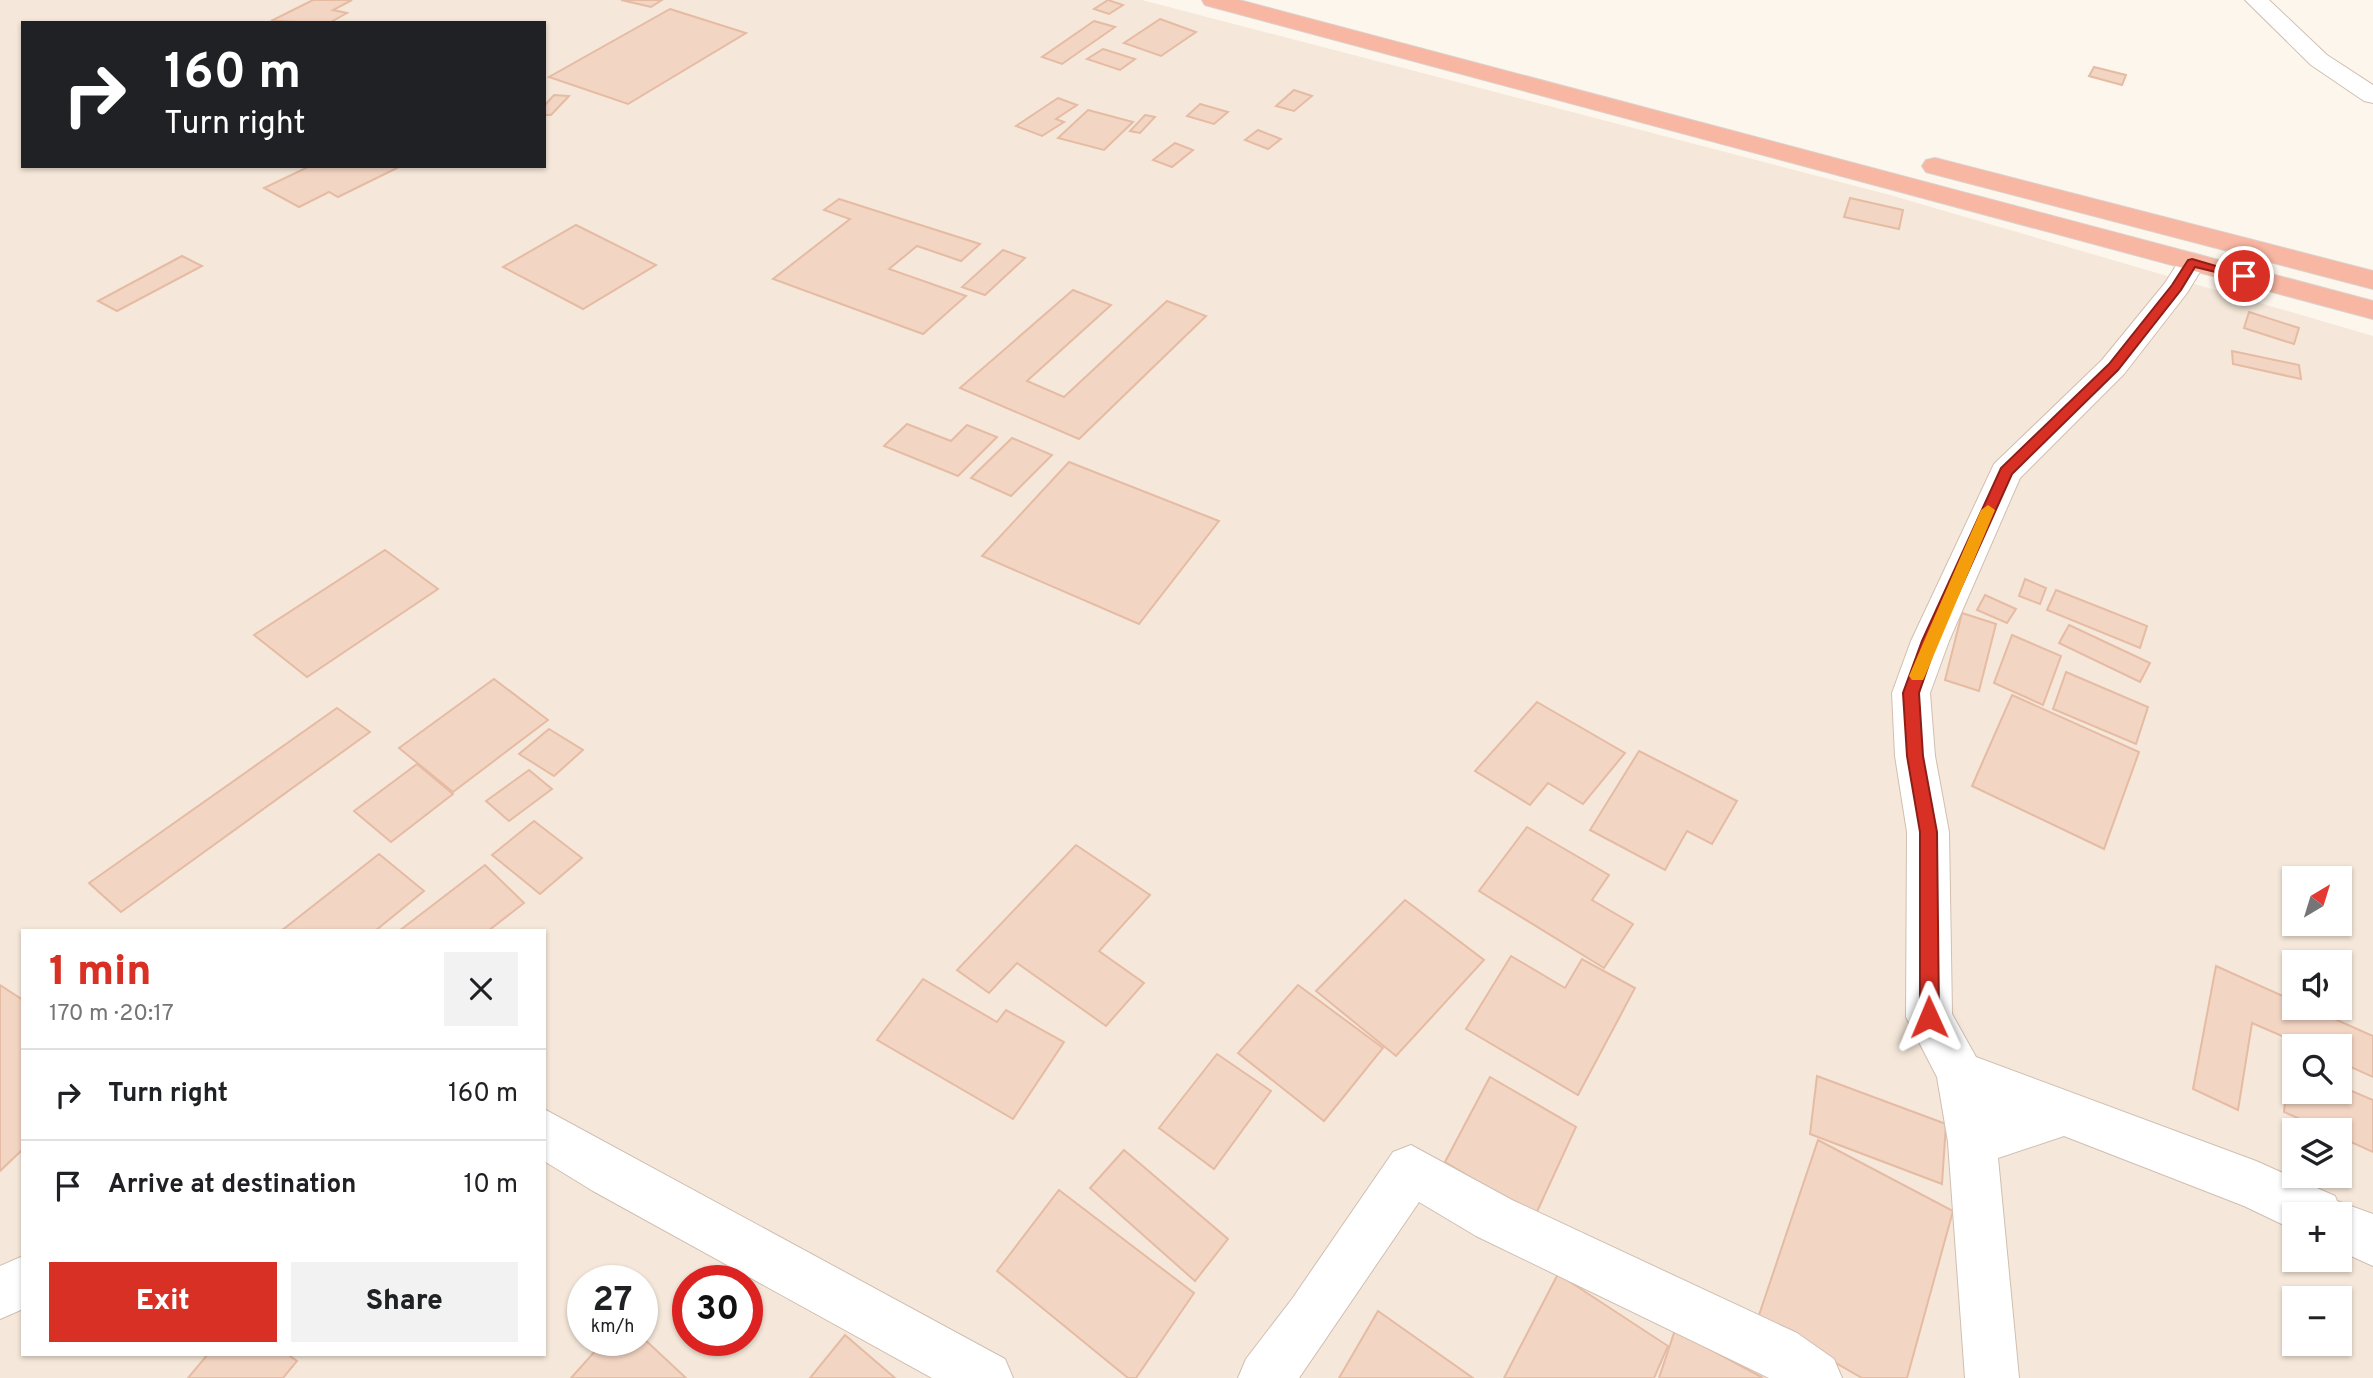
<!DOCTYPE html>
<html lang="en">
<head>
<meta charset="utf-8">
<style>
  :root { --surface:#fff; --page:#f2f2f2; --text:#202124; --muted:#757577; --line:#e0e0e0; --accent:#d93025 }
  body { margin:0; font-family:Overpass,sans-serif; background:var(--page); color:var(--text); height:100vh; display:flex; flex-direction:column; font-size:26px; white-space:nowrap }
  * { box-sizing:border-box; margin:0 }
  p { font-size:23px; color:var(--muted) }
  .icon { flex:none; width:38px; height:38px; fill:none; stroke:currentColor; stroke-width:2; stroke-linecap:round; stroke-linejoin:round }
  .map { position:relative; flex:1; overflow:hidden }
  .details { position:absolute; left:21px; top:929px; width:525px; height:427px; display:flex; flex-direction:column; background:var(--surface); border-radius:0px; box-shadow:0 2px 5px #0004 }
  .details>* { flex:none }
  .guide { position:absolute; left:21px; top:21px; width:525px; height:147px; border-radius:0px; box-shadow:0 2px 5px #0004; background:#202124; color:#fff; overflow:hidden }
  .needle { width:46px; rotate:38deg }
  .controls { position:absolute; left:2282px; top:866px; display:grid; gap:14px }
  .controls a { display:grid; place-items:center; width:70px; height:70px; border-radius:0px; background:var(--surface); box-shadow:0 2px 5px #0004; font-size:35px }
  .speed { position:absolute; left:567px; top:1265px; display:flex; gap:14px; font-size:35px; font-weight:700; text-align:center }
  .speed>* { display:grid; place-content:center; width:91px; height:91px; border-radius:50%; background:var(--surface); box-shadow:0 2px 5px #0004; line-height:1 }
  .speed small { font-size:18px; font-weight:400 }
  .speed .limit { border:10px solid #d22; background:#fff; color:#111 }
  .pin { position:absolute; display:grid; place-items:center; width:60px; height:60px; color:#fff; margin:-30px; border:4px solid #fff; border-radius:50%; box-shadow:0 2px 7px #0007 }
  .me { position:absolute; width:77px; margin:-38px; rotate:359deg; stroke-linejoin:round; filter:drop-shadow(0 0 5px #0008) }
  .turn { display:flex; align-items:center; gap:24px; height:147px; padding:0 28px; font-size:32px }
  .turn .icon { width:91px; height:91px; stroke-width:2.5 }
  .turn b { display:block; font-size:49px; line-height:60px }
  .round { display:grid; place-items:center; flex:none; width:74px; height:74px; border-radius:0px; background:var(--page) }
  .summary { display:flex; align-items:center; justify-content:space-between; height:119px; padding:0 28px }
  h1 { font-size:42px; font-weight:800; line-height:52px; color:var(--accent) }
  .cta { display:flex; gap:14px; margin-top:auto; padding:14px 28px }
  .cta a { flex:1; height:80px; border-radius:0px; background:var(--accent); color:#fff; font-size:28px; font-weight:800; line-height:80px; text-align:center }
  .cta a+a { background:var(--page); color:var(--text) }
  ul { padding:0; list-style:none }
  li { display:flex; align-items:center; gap:21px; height:91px; padding:0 28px; border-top:2px solid var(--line) }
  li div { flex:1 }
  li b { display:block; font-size:26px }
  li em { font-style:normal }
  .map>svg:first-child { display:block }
  .residential { fill:#f5e8da; fill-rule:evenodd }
  .building { fill:#f3d5c3; stroke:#e6bba3; stroke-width:2 }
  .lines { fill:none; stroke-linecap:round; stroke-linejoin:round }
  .street-casing { stroke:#d1beb0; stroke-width:2 }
  .highway-casing { stroke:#dad1cd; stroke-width:2 }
  .street { fill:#fff; fill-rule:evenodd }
  .highway { fill:#f7b7a3; fill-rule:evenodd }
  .route { fill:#d93025; stroke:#8d1f18; stroke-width:2 }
  .slow { fill:#f59e0b }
</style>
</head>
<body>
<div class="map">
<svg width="2373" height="1378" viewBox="0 0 2373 1378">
  <rect width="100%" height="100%" fill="#fdf6ec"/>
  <path class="residential" d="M0,0H1142L1890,195L2373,336V1378H0ZM23,23H544V166H23ZM2294,878H2340V924H2294ZM23,931H544V1354H23ZM2294,962H2340V1008H2294ZM2294,1046H2340V1092H2294ZM2294,1130H2340V1176H2294ZM2294,1214H2340V1260H2294ZM583,1281H642V1340H583ZM688,1281H747V1340H688ZM2294,1298H2340V1344H2294Z"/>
  <g class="building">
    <polygon points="313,0 352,0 333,10 347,13 329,23 271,21"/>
    <polygon points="621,0 662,0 651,7"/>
    <polygon points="1108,0 1123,5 1109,14 1094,9"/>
    <polygon points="670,9 746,33 628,104 549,77"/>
    <polygon points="1160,19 1196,32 1161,56 1124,43"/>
    <polygon points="1094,21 1115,27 1062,64 1042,57"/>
    <polygon points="1103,49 1135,59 1120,70 1087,59"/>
    <polygon points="2094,67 2126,75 2122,85 2089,76"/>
    <polygon points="1294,90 1312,96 1294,111 1276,106"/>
    <polygon points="554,95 569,96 551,115 544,115 544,106"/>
    <polygon points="1058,98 1077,105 1056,119 1064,122 1042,136 1016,126"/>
    <polygon points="1200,104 1228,112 1214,124 1187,116"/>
    <polygon points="1088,110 1133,122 1104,150 1058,138"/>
    <polygon points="1145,115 1155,117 1140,133 1130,131"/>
    <polygon points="1258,130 1281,139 1268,149 1245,140"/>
    <polygon points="1175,143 1193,150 1172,167 1153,160"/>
    <polygon points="310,166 401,166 338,197 329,192 299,207 264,188"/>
    <polygon points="1850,198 1903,210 1899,229 1844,217"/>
    <polygon points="839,199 980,244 961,261 917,246 889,269 966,296 923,334 773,279 850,219 824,210"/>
    <polygon points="576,225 656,265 583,309 503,267"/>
    <polygon points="1003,250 1025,258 985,295 962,287"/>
    <polygon points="182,256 202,266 117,311 98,301"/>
    <polygon points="1073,290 1111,305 1027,381 1064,397 1167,301 1206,316 1079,439 960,388"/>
    <polygon points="2249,312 2299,328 2294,344 2244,328"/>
    <polygon points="2232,351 2299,365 2301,379 2233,364"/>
    <polygon points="907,424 951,441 967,425 997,437 958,476 884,446"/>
    <polygon points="1012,438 1052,455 1011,496 971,478"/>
    <polygon points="1069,462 1219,521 1139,624 982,556"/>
    <polygon points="385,550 438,589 307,677 254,635"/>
    <polygon points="2025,579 2046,588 2040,604 2019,596"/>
    <polygon points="2056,590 2147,626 2140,648 2047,610"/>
    <polygon points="1985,595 2016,609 2007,623 1977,610"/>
    <polygon points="1962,613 1996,624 1979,691 1945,680"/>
    <polygon points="2069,625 2150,663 2140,682 2059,643"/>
    <polygon points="2012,635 2061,656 2043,705 1994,683"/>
    <polygon points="2066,672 2148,707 2136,744 2053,709"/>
    <polygon points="494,679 548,720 453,792 399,748"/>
    <polygon points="2012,695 2139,752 2104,849 1972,786"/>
    <polygon points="1537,702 1625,753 1583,804 1548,783 1530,805 1475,771"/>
    <polygon points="337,708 370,732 121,912 89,883"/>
    <polygon points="549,729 583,750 554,776 519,754"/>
    <polygon points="1639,751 1737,801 1712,844 1687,831 1665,870 1590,830"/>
    <polygon points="417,764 453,794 391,842 354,811"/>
    <polygon points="529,770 552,789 509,821 486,801"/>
    <polygon points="534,821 582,858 540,894 492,855"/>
    <polygon points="1527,827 1609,875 1592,900 1633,924 1604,968 1479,891"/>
    <polygon points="1076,845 1150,895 1099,951 1144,983 1106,1026 1017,963 989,993 957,970"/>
    <polygon points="379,854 424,891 375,931 281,931"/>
    <polygon points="485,865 524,903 488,931 399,931"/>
    <polygon points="1405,900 1484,960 1396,1056 1316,991"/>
    <polygon points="1511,956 1565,988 1582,959 1635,988 1578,1095 1466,1029"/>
    <polygon points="2216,966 2294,1001 2294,1008 2310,1008 2373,1036 2373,1077 2340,1062 2340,1046 2305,1046 2252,1023 2238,1110 2193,1089"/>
    <polygon points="923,979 997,1022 1006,1010 1064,1042 1013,1119 877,1040"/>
    <polygon points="0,985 23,1000 23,1149 0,1171"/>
    <polygon points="1298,985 1383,1048 1324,1121 1238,1053"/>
    <polygon points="1217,1054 1271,1091 1214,1169 1159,1128"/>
    <polygon points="2289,1064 2294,1066 2294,1092 2340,1092 2340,1086 2373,1100 2373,1152 2340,1137 2340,1130 2325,1130 2284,1112"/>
    <polygon points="1817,1076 1946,1124 1942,1184 1810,1134"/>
    <polygon points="1490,1077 1576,1127 1535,1216 1445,1162"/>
    <polygon points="1818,1140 1953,1211 1907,1378 1862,1378 1758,1318"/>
    <polygon points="1124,1150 1228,1239 1195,1281 1090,1188"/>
    <polygon points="1059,1190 1194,1293 1136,1378 1128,1378 997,1271"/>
    <polygon points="1558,1274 1668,1346 1654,1378 1504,1378"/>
    <polygon points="1378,1311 1473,1378 1339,1378"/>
    <polygon points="1675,1330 1763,1378 1659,1378"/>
    <polygon points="845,1335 895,1378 810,1378"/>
    <polygon points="642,1337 686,1378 571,1378 605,1340 642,1340"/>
    <polygon points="208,1354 287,1354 297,1361 283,1378 188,1378"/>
  </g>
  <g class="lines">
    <g class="street-casing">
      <g id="street">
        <polygon points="2245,0 2269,0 2327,55 2373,85 2373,103 2364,101 2311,65"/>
        <polygon points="2192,253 2202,256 2206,262 2187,293 2124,374 2020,478 1949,641 1930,693 1935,756 1949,832 1952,1014 1976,1057 2256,1161 2335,1196 2337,1201 2373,1214 2373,1266 2340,1251 2340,1214 2294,1214 2294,1230 2244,1206 2064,1136 1998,1158 2019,1378 1965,1378 1948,1142 1937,1077 1906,1017 1907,832 1895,756 1892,693 1911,641 1994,464 2102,360 2165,283 2182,256"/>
        <polygon points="544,1109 1005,1359 1013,1378 932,1378 593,1191 544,1161"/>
        <polygon points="1411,1145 1512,1200 1797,1333 1834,1359 1842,1378 1769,1378 1476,1236 1419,1202 1299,1378 1238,1378 1246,1359 1292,1299 1393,1152"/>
        <polygon points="23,1256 23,1309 0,1319 0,1266"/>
      </g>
    </g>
    <g class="highway-casing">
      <g id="highway">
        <polygon points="1202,0 1239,0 2373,301 2373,319 1205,5"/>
        <polygon points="1935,158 2373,271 2373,289 1926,172 1922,166 1926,160"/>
      </g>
    </g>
    <use href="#street" class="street"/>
    <use href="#highway" class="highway"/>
  </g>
  <polygon class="route" points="2192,259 2250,276 2244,279 2195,267 2181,290 2118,370 2012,474 1937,641 1919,693 1923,756 1937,832 1939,1017 1936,1023 1929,1026 1922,1023 1920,1017 1920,832 1907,756 1903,693 1922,641 2001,468 2109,364 2172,285 2188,260"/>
  <polygon class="slow" points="1988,505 1995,510 1925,676 1923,680 1912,680 1909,676 1981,510"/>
</svg>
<div class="controls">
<a><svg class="needle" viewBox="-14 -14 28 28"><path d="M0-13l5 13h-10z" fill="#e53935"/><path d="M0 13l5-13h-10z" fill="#757577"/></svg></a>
<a><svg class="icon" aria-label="sound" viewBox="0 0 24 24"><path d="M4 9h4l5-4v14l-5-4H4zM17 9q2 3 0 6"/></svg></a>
<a><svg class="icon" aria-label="search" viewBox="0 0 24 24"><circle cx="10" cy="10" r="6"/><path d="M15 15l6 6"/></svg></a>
<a><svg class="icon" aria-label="layers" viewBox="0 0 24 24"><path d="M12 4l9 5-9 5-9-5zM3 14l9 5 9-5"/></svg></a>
<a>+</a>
<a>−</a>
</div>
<div class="speed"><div>27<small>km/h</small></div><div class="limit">30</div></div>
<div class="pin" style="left:2244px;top:276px;background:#d93025"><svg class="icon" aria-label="arrive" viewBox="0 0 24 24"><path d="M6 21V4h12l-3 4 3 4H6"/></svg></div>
<svg class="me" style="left:1929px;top:1017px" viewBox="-20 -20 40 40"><path d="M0-17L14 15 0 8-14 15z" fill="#d93025" stroke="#fff" stroke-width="4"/></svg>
<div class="guide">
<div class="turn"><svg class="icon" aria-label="right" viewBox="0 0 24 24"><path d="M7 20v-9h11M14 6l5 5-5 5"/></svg><div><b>160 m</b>Turn right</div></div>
</div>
<section class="details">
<div class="summary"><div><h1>1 min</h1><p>170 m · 20:17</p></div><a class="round"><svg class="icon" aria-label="close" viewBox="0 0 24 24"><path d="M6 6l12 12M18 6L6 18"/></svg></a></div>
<ul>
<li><svg class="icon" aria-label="right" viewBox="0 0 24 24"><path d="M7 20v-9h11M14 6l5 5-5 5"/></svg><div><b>Turn right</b></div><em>160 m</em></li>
<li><svg class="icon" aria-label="arrive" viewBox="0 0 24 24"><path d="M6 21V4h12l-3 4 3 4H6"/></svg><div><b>Arrive at destination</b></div><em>10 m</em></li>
</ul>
<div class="cta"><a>Exit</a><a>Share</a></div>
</section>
</div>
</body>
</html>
